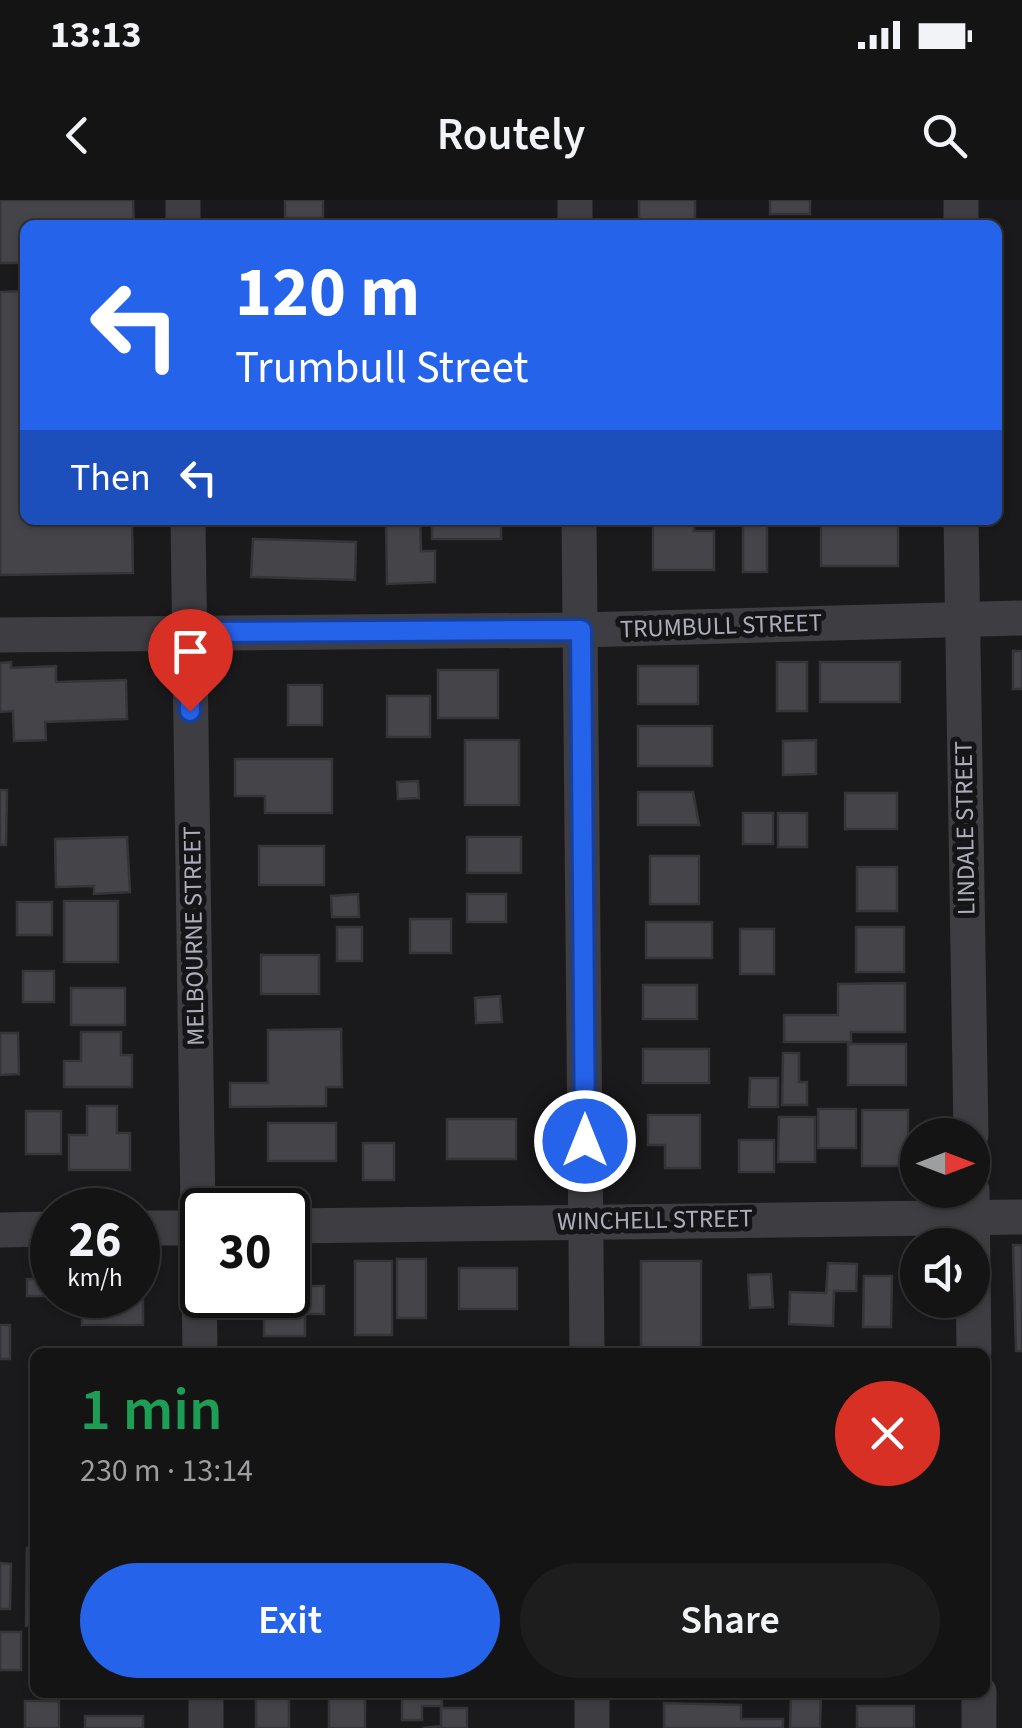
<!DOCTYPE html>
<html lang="en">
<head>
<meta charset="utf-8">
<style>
  :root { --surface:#141415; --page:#1d1d1e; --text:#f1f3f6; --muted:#9d9ea0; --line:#333334; --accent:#2563eb }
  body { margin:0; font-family:"Source Sans 3",sans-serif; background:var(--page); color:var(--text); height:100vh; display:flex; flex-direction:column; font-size:38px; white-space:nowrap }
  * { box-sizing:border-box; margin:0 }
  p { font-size:32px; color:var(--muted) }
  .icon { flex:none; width:55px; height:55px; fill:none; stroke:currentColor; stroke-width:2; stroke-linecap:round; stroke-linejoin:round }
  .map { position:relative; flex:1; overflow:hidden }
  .details { position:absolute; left:30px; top:1148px; width:960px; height:350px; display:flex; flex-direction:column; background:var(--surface); border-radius:15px; box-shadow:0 2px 8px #0004,0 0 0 2px var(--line) }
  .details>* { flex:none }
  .banner { position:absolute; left:20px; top:20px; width:982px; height:305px; border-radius:15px; box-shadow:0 2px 8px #0004,0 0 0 2px var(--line); background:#2563eb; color:#fff; overflow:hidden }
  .needle { width:65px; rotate:90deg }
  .fabs { position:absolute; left:900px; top:918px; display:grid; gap:20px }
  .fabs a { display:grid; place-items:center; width:90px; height:90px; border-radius:50%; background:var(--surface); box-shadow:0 2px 8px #0004,0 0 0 2px var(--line); font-size:50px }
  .speed { position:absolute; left:30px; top:988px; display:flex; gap:20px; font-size:50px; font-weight:700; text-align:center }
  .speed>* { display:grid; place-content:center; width:130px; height:130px; border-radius:50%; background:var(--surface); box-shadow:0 2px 8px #0004,0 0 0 2px var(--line); line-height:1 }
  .speed small { font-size:25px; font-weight:400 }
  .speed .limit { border:5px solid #111; border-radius:15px; background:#fff; color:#111 }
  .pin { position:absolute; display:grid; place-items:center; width:85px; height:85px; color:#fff; margin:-102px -42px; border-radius:50% 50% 50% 0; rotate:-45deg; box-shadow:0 0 10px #0007 }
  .pin .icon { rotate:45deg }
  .me { position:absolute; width:110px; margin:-55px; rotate:0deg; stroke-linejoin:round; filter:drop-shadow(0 0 8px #0008) }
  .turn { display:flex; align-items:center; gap:35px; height:210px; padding:0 50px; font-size:45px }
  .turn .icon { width:130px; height:130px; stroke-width:2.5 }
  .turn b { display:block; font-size:70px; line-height:85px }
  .then { display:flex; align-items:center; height:95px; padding:0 50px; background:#0003; gap:20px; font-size:38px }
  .round { display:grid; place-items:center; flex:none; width:105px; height:105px; border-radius:52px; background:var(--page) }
  .summary { display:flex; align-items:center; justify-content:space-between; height:170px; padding:0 50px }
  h1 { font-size:60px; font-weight:600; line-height:75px; color:#1e9e55 }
  .cta { display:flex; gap:20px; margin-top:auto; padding:20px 50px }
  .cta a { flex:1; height:115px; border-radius:60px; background:var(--accent); color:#fff; font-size:40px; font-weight:600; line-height:115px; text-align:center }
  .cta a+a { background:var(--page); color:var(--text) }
  .status { display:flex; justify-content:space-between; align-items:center; height:70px; padding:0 50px; background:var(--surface); direction:ltr }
  .status svg { height:28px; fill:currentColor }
  header { display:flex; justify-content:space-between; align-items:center; height:130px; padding:0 50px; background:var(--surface); font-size:45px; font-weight:600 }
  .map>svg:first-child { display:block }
  .building { fill:#444449; stroke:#353438; stroke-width:2.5 }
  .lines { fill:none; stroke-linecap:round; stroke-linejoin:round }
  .minor { stroke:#3d3d42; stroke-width:35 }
  .route-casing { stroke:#184099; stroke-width:25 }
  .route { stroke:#2563eb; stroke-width:18 }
  .labels { text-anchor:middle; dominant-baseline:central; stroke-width:10; stroke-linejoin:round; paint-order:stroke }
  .street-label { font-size:25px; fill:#adaeba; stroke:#151517 }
</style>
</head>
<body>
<div class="status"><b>13:13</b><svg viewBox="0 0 49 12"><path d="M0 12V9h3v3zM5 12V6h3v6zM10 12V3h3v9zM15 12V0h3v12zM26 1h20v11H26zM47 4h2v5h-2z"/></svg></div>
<header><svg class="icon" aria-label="back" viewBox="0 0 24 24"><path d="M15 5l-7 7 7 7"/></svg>Routely<svg class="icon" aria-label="search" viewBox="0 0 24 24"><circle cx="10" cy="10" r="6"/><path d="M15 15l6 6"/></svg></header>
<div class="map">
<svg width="1022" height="1528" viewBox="0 0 1022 1528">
  <rect width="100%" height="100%" fill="#1a1a1c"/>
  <g class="building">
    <polygon points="0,0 133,0 134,25 25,25 25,63 0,63"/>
    <rect x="285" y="0" width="38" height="18"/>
    <rect x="639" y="0" width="56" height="25"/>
    <rect x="770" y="0" width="40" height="14"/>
    <rect x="827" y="20" width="59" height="5"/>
    <polygon points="25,91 25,320 132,320 133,373 0,375 0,92"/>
    <polygon points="386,320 420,320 421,351 435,351 435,382 387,384"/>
    <rect x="432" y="320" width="69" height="19"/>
    <polygon points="653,320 694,320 694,331 714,331 714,370 653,370"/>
    <rect x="743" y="320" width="24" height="52"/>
    <rect x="821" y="324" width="77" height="42"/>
    <polygon points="253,339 356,342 355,380 251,377"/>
    <rect x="1013" y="451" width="9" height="38"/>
    <polygon points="11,462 11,468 56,466 56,482 126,480 127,519 45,522 46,540 14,541 13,511 0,512 0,463"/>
    <rect x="777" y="462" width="30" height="49"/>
    <rect x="820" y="462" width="80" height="40"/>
    <rect x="638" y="466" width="60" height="38"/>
    <rect x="438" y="470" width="60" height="48"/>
    <rect x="288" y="485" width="34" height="40"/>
    <rect x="387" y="496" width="43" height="41"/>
    <rect x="638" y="526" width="74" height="40"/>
    <rect x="465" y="540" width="54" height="65"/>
    <polygon points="816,540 816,574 783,575 783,541"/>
    <polygon points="235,559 332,559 332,613 265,613 265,596 235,596"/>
    <polygon points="418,581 419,598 398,599 397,582"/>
    <polygon points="0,590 7,590 6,645 0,645"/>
    <polygon points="638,592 693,592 699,625 638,625"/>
    <rect x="845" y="593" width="52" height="36"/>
    <rect x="743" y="613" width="30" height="31"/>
    <rect x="778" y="613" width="29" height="34"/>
    <polygon points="127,637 130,692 94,694 94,686 56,687 55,639"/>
    <rect x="467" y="637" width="54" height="36"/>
    <rect x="259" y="646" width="65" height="39"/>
    <rect x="650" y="656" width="49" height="48"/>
    <rect x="857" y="667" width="40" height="44"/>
    <polygon points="358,694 359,717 332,717 331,696"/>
    <rect x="467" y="694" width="39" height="28"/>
    <rect x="64" y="701" width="54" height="61"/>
    <rect x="17" y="702" width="35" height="33"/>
    <rect x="410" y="719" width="41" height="34"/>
    <rect x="646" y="722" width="66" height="36"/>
    <rect x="337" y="727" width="25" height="34"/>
    <rect x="856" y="727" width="48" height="45"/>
    <rect x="740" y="729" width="34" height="45"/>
    <rect x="261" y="755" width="58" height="39"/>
    <rect x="23" y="771" width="31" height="31"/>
    <polygon points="905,783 905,832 851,832 851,842 784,842 784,815 838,815 838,784"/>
    <rect x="643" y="785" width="54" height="34"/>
    <rect x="71" y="788" width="54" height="37"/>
    <polygon points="500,796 502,822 476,823 475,798"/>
    <polygon points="341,829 342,887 326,887 326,906 230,907 230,883 268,883 268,830"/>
    <polygon points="81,832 121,832 121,855 132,855 132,887 64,887 64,861 81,861"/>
    <polygon points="0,833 18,833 19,874 0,875"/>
    <rect x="848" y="844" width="58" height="41"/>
    <rect x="643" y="849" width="66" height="34"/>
    <polygon points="783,853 799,853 799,882 807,882 807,905 782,905"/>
    <polygon points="750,878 778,878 778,907 749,907"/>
    <polygon points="87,906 117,906 117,933 130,933 130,970 69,970 69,935 87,935"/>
    <rect x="818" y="909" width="38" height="39"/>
    <rect x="862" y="910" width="46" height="56"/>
    <rect x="26" y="911" width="35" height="43"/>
    <polygon points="648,915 700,915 700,968 665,968 665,945 648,945"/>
    <polygon points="779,917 815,917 815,962 778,962"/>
    <rect x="447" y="919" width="69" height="40"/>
    <rect x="268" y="923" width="68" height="38"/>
    <rect x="739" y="940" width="35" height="32"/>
    <rect x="363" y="943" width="31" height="37"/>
    <polygon points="1013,1045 1022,1045 1022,1151 1016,1151"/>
    <rect x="397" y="1059" width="29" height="59"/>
    <rect x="355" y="1061" width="37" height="74"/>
    <rect x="641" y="1061" width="60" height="87"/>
    <polygon points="828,1063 857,1064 856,1091 834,1091 833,1126 789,1124 790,1092 826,1093"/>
    <rect x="459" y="1068" width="58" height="41"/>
    <polygon points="771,1074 773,1107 750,1108 748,1075"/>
    <polygon points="864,1076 892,1076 891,1127 863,1127"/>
    <polygon points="138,1078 143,1078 143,1125 82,1125 82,1095 138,1095"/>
    <rect x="27" y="1079" width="22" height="17"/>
    <polygon points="288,1086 324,1086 324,1114 305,1114 305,1136 264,1136 264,1095 288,1095"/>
    <rect x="0" y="1125" width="10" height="34"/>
    <polygon points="27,1348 35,1348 35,1426 26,1426"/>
    <polygon points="0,1363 11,1364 10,1409 0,1409"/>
    <rect x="0" y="1432" width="21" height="38"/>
    <rect x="256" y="1492" width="33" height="36"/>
    <polygon points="402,1492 442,1492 442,1506 422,1506 422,1520 402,1520"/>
    <polygon points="791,1492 821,1492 820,1528 790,1528"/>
    <rect x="329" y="1494" width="36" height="34"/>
    <rect x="25" y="1501" width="34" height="27"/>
    <polygon points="664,1503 741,1505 741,1519 783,1519 783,1528 664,1528"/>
    <rect x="857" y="1506" width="57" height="22"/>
    <polygon points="441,1508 467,1508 467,1528 423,1528 441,1526"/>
    <rect x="85" y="1516" width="58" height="12"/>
  </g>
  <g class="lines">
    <g class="minor">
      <polyline points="183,0 183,25"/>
      <polyline points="575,0 575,25"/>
      <polyline points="961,0 961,25"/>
      <polyline points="188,320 200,1152"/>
      <polyline points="579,320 587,1152"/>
      <polyline points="961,320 971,935"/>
      <polyline points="0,435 581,430 1022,418"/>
      <polyline points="972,990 974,1152"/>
      <polyline points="288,1026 1022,1017"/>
      <polyline points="138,1028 202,1028"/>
      <polyline points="0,1030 52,1029"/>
      <polyline points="206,1492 206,1528"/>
      <polyline points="592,1492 592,1528"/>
      <polyline points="979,1492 979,1528"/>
    </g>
  </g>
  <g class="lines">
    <g class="route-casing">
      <polyline id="route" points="190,511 190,432 581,430 585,941"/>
    </g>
    <use href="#route" class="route"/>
  </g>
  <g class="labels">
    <g class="street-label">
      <text transform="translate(721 426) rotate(-2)">TRUMBULL STREET</text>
      <text transform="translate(965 628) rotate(-91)">LINDALE STREET</text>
      <text transform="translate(194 736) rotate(-91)">MELBOURNE STREET</text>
      <text transform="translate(655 1020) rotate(-1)">WINCHELL STREET</text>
    </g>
  </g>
</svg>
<div class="fabs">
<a><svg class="needle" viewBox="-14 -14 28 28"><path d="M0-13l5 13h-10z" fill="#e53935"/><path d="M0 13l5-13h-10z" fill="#9d9ea0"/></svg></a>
<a><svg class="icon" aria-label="sound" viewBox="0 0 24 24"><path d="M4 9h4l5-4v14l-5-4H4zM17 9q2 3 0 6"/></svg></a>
</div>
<div class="speed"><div>26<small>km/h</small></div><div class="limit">30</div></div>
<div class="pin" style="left:190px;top:511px;background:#d93025"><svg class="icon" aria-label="arrive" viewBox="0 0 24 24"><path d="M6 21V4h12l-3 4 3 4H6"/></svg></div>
<svg class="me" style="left:585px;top:941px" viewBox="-20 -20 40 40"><circle r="17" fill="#2563eb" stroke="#fff" stroke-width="3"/><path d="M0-11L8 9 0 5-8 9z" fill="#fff"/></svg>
<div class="banner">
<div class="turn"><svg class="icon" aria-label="left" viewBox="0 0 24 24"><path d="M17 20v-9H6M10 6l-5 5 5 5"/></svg><div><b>120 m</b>Trumbull Street</div></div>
<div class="then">Then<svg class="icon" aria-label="left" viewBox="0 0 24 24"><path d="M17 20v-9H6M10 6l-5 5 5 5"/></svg></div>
</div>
<section class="details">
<div class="summary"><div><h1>1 min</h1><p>230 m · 13:14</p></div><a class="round" style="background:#d93025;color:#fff"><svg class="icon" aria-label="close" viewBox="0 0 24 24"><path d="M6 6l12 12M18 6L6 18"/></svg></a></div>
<div class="cta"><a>Exit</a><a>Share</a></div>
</section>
</div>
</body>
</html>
